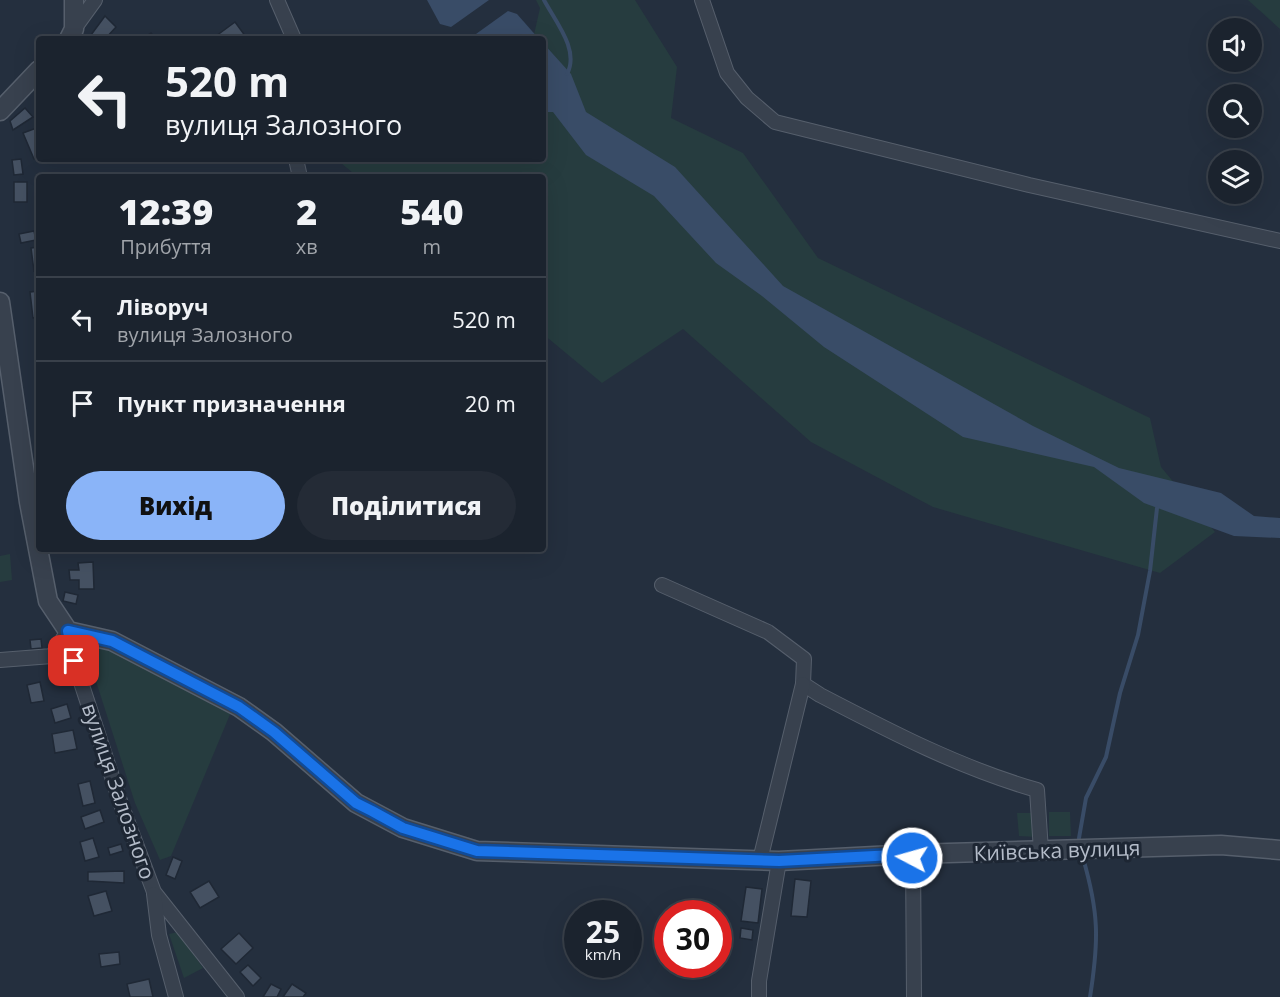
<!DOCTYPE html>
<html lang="uk">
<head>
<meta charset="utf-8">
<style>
  :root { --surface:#1b232e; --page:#242b36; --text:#f1f3f6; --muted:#a0a4aa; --line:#39404a; --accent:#8ab4f8 }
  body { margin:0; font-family:"Open Sans",sans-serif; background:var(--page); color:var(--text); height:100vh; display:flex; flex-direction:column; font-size:22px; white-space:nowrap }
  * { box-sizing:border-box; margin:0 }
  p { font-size:20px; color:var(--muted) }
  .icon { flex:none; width:33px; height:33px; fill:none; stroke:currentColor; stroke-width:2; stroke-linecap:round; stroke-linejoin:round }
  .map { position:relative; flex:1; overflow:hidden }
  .side { position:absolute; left:36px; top:174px; width:510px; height:378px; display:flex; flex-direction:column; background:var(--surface); border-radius:6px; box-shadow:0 6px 24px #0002,0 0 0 2px var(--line) }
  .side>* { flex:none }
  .hud { position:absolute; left:36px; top:36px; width:510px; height:126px; border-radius:6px; box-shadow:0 6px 24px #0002,0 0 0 2px var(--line); background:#1b232e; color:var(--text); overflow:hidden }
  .fabs { position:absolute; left:1208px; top:18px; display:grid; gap:12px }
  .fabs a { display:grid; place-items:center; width:54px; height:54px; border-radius:50%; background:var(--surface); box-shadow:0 6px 24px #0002,0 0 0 2px var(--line); font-size:30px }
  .speed { position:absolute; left:564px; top:900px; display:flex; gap:12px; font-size:30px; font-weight:700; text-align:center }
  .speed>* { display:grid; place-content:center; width:78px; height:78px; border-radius:50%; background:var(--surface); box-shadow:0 6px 24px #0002,0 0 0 2px var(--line); line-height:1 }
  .speed small { font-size:15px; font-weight:400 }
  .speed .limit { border:9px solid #d22; background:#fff; color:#111 }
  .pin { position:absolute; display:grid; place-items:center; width:51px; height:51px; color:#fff; margin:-26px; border-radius:12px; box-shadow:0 3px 9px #0006 }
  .me { position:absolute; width:66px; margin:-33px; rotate:276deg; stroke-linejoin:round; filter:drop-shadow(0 0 4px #0008) }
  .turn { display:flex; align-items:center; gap:21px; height:126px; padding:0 30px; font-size:27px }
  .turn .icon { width:78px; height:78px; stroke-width:2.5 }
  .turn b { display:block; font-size:42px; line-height:51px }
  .eta { display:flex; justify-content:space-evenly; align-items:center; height:102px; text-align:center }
  .eta b { font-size:36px; font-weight:800; line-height:42px }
  .button { display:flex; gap:12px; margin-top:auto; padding:12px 30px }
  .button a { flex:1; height:69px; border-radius:36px; background:var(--accent); color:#111; font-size:24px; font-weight:800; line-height:69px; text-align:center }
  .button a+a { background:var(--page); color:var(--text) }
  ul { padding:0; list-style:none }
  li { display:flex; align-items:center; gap:18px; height:84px; padding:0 30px; border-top:2px solid var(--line) }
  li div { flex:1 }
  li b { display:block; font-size:22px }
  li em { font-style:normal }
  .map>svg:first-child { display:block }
  .green { fill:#263c3f }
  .water { fill:#394c67 }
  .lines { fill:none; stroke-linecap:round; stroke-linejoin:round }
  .stream { stroke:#394c67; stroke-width:4 }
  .building { fill:#455162; stroke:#1f2835; stroke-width:1.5 }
  .minor-casing { stroke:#565f6c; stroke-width:16 }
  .tertiary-casing { stroke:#565f6c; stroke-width:21 }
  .minor { stroke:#38414e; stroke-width:14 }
  .tertiary { stroke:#38414e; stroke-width:18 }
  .route-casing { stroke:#114b97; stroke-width:15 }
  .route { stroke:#1a73e8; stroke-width:10 }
  .labels { text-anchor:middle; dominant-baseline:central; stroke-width:6; stroke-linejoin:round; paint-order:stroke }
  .street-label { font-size:21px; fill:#b4bcc9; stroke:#1d2633 }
</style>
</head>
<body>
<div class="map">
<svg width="1280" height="997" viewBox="0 0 1280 997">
  <rect width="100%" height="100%" fill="#242f3e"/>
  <g class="green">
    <polygon points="536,0 635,0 677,67 671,118 743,153 818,258 1150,418 1161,467 1215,532 1160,573 933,507 811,442 683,329 602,383 543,334 543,177 358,177 336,159 543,159 543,39 533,39 540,8"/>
    <polygon points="1248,0 1280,0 1280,29"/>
    <polygon points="10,554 12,580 0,582 0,556"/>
    <polygon points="92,638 231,712 171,856 160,860 135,803 86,650 85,642"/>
    <polygon points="1049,812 1070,812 1071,836 1049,836"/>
    <polygon points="1017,813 1035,813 1037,837 1019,836"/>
    <polygon points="178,932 203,968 184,978 169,934"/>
  </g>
  <g class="water">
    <polygon points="427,0 489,0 451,27 440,24"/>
    <polygon points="508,11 517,14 539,39 469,39"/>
    <polygon points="543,43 571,74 586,112 675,167 783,286 1033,426 1119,468 1221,493 1254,516 1280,518 1280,538 1234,536 1144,503 1094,467 963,437 824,347 762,296 716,263 654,196 586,155 553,112 543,112"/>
  </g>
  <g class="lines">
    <g class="stream">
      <path d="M544,0C555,21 580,50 567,74"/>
      <polyline points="1079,838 1086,798 1106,757 1120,693 1138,635 1150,571 1157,508"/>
      <path d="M1083,858C1099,913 1099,940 1090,997"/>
    </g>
  </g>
  <g class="building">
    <polygon points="105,16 116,27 105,39 88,39"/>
    <polygon points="235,22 246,37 212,39"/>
    <polygon points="151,33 156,39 143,39"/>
    <polygon points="25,108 33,117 13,130 10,121"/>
    <polygon points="39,127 39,156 34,159 23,133"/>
    <polygon points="21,159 23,174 14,175 12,160"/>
    <rect x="14" y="182" width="13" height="20"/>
    <polygon points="34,231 36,240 21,243 19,234"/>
    <polygon points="39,247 39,270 34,271 31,248"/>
    <polygon points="39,291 39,317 33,318 30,292"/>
    <polygon points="93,562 94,589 79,589 79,580 70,580 69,570 79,570 78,563"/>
    <polygon points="65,592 78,595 76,604 63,601"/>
    <polygon points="41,639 42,648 31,649 30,640"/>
    <polygon points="40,682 44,701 31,703 27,685"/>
    <polygon points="67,704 71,718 55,723 51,709"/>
    <polygon points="73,730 77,749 55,753 52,734"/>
    <polygon points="90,781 95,803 83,806 78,784"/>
    <polygon points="100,810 104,822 85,829 81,817"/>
    <polygon points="93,838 99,857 85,861 80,842"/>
    <polygon points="121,844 123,851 110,855 108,848"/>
    <polygon points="173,857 182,861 175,879 166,875"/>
    <polygon points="124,871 124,883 88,881 88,872"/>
    <polygon points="795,879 811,881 807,917 791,916"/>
    <polygon points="209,881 219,897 200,908 190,892"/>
    <polygon points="746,887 762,889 758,923 741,921"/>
    <polygon points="106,891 112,911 94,916 88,896"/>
    <polygon points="741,928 753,930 752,940 740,938"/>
    <polygon points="239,933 253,948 236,964 221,949"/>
    <polygon points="119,952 120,964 101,967 99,954"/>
    <polygon points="248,965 261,978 253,986 240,972"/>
    <polygon points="149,979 153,997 130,997 127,984"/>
    <polygon points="271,984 281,989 277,997 263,997"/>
    <polygon points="292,984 306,993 303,997 283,997"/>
  </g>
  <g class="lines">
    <g class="minor-casing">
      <g id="minor">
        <polyline points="277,0 294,39"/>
        <polyline points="702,0 727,73 747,98 775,122 1029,185 1280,241"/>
        <polyline points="74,29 95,0"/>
        <polyline points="296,159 300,177"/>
        <path d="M662,585L768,632L804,659L803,684L820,695C891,732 960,768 1037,790L1041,851"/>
        <polyline points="68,631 74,661 121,804 154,892 237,997"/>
        <polyline points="0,660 52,656 68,631"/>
        <polyline points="913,854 914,997"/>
        <polyline points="760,860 803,684"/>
        <polyline points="154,894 159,935 176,997"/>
        <polyline points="759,997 759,981 779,861"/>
      </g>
    </g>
    <g class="tertiary-casing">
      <g id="tertiary">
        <polyline points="69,39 74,29 74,0"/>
        <polyline points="0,111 39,70"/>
        <polyline points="0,302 29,502 48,601 68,631 112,641 239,707 274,732 356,803 403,828 477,851 779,861 913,854 1221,845 1280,850"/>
      </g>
    </g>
    <use href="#minor" class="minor"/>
    <use href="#tertiary" class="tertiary"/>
  </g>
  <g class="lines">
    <g class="route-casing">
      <polyline id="route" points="74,661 68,631 112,641 239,707 274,732 356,803 372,811 403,828 477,851 779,861 913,854 912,858"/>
    </g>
    <use href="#route" class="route"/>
  </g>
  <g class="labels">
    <g class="street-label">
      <text transform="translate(119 791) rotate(71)">вулиця Залозного</text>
      <text transform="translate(1057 850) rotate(-2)">Київська вулиця</text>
    </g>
  </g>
</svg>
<div class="fabs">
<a><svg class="icon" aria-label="sound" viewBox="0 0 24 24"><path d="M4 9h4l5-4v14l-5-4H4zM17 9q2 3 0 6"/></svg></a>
<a><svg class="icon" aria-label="search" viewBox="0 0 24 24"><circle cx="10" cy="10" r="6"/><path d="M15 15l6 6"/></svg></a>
<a><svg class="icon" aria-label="layers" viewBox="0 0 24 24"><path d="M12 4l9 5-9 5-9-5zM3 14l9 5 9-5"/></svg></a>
</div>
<div class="speed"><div>25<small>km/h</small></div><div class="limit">30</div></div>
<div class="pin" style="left:74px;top:661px;background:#d93025"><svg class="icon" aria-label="arrive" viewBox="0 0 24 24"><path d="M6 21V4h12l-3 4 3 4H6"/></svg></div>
<svg class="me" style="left:912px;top:858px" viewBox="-20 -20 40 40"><circle r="17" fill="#1a73e8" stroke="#fff" stroke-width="3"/><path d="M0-11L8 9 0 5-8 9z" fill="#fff"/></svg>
<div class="hud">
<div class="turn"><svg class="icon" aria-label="left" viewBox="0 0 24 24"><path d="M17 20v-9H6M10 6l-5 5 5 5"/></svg><div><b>520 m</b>вулиця Залозного</div></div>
</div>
<section class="side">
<div class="eta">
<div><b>12:39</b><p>Прибуття</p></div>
<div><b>2</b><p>хв</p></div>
<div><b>540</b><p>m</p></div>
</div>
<ul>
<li><svg class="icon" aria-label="left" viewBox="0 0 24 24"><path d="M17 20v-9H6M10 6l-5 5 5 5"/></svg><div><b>Ліворуч</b><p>вулиця Залозного</p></div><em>520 m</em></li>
<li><svg class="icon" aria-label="arrive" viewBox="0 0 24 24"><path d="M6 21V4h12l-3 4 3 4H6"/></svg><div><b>Пункт призначення</b></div><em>20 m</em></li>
</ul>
<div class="button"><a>Вихід</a><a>Поділитися</a></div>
</section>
</div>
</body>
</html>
